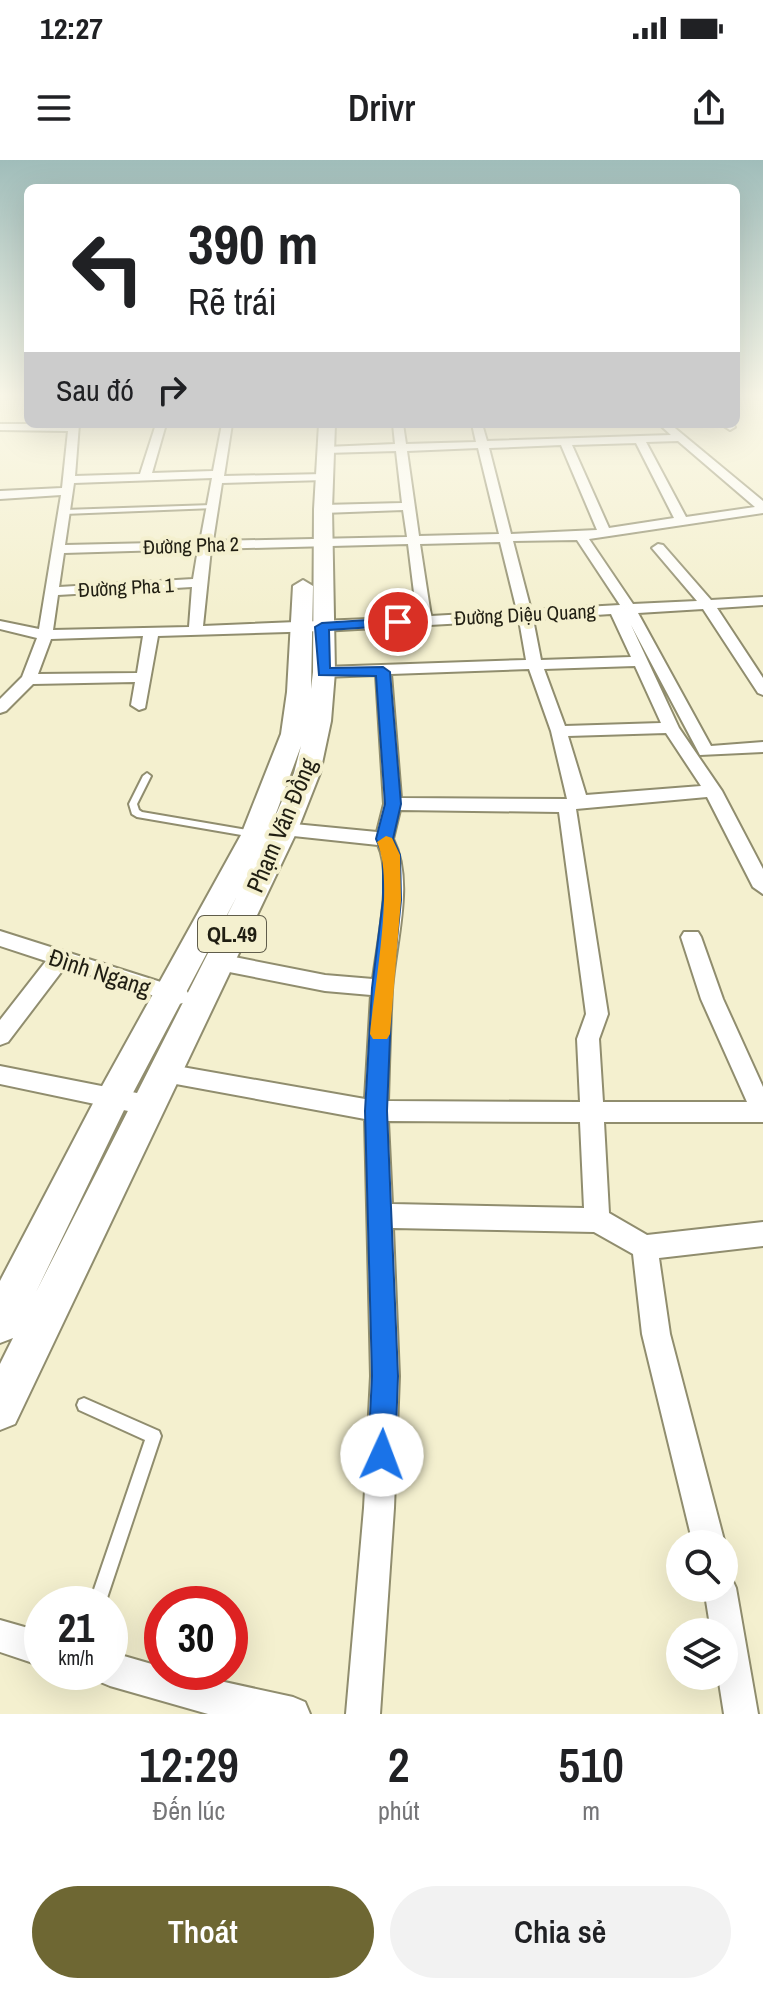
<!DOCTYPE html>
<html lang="vi">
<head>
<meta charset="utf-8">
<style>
  :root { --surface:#fff; --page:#f2f2f2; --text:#202124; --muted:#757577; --accent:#6e6733 }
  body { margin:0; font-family:"Archivo Narrow",sans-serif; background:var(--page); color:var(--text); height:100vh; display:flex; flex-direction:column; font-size:30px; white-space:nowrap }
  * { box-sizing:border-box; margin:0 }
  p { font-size:26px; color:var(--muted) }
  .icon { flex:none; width:44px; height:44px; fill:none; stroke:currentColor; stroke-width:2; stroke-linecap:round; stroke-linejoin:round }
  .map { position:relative; height:1554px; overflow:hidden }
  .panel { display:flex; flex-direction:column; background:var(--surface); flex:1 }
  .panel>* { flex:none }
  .banner { position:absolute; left:24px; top:24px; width:716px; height:244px; border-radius:12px; box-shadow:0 8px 32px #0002; background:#fff; color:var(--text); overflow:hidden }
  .buttons { position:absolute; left:666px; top:1370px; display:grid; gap:16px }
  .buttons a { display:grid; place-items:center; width:72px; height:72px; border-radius:50%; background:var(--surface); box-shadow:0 8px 32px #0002; font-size:40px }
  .speed { position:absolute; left:24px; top:1426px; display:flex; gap:16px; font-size:40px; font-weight:700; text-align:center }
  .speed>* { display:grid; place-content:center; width:104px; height:104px; border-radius:50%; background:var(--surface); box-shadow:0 8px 32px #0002; line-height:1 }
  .speed small { font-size:20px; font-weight:400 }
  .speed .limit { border:12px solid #d22; background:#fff; color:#111 }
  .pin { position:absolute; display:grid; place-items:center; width:68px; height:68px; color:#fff; margin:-34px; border:4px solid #fff; border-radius:50%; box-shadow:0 2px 8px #0007 }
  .me { position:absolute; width:88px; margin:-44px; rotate:2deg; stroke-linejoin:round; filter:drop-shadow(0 0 6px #0008) }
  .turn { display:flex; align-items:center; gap:28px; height:168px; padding:0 32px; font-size:36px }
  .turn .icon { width:104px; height:104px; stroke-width:2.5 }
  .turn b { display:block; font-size:56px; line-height:68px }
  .then { display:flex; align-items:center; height:76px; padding:0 32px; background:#0003; gap:16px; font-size:30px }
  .eta { display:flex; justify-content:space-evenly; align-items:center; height:136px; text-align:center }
  .eta b { font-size:48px; font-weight:600; line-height:56px }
  .button { display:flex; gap:16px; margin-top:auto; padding:16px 32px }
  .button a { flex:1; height:92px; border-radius:48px; background:var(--accent); color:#fff; font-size:32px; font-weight:600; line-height:92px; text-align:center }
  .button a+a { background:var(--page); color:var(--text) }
  .status { display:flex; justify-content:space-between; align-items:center; height:56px; padding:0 40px; background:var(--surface); direction:ltr }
  .status svg { height:22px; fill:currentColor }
  header { display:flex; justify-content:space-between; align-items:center; height:104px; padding:0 32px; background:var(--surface); font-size:36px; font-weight:600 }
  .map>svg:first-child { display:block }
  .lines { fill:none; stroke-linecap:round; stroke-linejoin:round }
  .lane-casing { stroke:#908d6e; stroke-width:4 }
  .street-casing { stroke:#908d6e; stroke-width:4 }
  .primary-casing { stroke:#908d6e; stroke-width:4 }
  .lane { fill:#fff; fill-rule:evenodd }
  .street { fill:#fff; fill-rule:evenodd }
  .primary { fill:#fff; fill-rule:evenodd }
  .route { fill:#1a73e8; stroke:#114b97; stroke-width:2 }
  .slow { fill:#f59e0b }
  .labels { text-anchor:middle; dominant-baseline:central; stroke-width:8; stroke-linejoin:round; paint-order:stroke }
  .far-street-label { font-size:20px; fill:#201e12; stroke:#f4f0cf }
  .shield { fill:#f4f0cf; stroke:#605d4b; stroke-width:2 }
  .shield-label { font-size:22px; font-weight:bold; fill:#201e12 }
  .street-label { font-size:24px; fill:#201e12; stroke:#f4f0cf }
</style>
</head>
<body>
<div class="status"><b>12:27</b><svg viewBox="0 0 49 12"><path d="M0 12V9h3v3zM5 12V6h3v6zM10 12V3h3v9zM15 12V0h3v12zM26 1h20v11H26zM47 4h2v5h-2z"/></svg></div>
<header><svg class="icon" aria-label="menu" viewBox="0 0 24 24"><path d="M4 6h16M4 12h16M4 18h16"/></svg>Drivr<svg class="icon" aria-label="share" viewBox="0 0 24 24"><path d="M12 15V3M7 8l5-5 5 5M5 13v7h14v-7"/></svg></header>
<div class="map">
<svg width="763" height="1554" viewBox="0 0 763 1554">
  <rect width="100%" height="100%" fill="#f4f0cf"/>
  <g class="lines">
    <g class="lane-casing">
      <g id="lane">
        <polygon points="212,345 215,347 214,348 64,354 61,352 64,350"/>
        <polygon points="147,613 151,616 137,644 139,650 142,652 253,671 258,674 253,677 137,657 132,654 129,644 143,616"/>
        <polygon points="84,1238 159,1271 161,1276 105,1444 89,1444 145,1280 79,1250 77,1245 79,1240"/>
      </g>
    </g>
    <g class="street-casing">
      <g id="street">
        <path d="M0,264H79L75,316L140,314L156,264H166L152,313L213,311L222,264H232L224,316L325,314L331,317L325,320L222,323L213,381L407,377L403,350L323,353L317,349L323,345L402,343L396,291L326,293L320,290L326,287L395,284L393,264H403L406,284L476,282L472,264H482L487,281L671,275L659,264H670L763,341V353L589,379L633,444L697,441L652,388L658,384L663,385L711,440L763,437V445L717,448L763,518V535L758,533L703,449L638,453L711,586L763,582V592L700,595L631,465L679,568L722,631L763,709V734L753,727L707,637L576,649L608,854L599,879L603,942H747L701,839L681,777L684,772H698L701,777L723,839L763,927V962H604L609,1053L647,1075L763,1062V1086L659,1098L670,1174L725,1384H693L642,1174L633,1094L594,1072L393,1068L399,1216L394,1348L380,1554H346L364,1348L371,1216L365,959L165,922L157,920L154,913L157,906L165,904L365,939L371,835L325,831L219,810L212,807L209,802L212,797L219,794L325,815L373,819C377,784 393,716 378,685L284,675L275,669L284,663L377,672L384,644L376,515L324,517L316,512L324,507L526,500L519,460L322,471L158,476L145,548L139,550L131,545L135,522L33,524L6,551L0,553V539L22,517L37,478L0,469V461L39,469L61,335L0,339V331L62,328L68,271L0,270ZM678,281L755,347L686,357L646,282ZM636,283L674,358L609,368L572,285ZM561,285L597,370L511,374L489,288ZM478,288L499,374L419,376L407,291ZM212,318L200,382L65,385L74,323ZM577,380L620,445L531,450L513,381ZM500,382L517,451L431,456L420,384ZM408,384L417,457L203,466L211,389ZM198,389L193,419L59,427L64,393ZM192,427L189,467L53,470L58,435ZM611,454L631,497L541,500L533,459ZM143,476L137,513L38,514L51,479ZM635,506L661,563L565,566L544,509ZM529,509L551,571L567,639L401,638L391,514ZM666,573L701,626L586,635L568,576ZM400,650L559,652L586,854L577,879L580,942L388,941C389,904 390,867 392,830C395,783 415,722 393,679ZM388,961L580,962L584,1048L392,1044Z"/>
        <polygon points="721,264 733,264 735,267 730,270"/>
        <polygon points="0,771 186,830 190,836 186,842 179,844 65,807 8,882 0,885 0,860 46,801 0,786"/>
        <polygon points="0,906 147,935 155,938 159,945 155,952 147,955 0,924"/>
        <polygon points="724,1414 731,1417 736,1428 758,1554 724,1554 718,1516 724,1516 724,1472 711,1472 704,1428 724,1428"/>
        <polygon points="0,1460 42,1472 42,1506 0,1492"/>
        <polygon points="110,1492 162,1507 162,1512 179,1512 293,1537 305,1542 310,1554 208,1554 110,1526 98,1521 95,1512 110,1512"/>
      </g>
    </g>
    <g class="primary-casing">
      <path id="primary" d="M319,264H335L332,349L335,512L331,561L320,613L298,669L15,1264L0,1270V1204L13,1178L0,1183V1121L101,928L241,675L281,574L287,532L293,426L303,420L313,426L311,529L313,512L314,349ZM301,586L294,613L272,664ZM237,736L36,1132L125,948Z"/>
    </g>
    <use href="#lane" class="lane"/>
    <use href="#street" class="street"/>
    <use href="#primary" class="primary"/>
  </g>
  <linearGradient id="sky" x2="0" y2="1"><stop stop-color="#a0bdba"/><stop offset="0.52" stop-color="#faf8e9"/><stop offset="1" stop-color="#faf8e9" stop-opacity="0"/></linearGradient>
  <rect width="763" height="452" fill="url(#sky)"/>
  <polygon class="route" points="398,458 405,462 403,465 329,470 330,508 383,507 390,512 401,644 393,679 400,695 401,740 392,828 387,951 398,1216 395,1295 391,1305 382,1309 372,1305 368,1295 372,1216 365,951 372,828 383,740 383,695 376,679 385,644 376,516 319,515 315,467 322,463"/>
  <path class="slow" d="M386,676L392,678L400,695L401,740L390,874L387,879H373L370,874C374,828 395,720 377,682Z"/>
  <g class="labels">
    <g class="far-street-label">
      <text transform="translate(191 385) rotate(-2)">Đường Pha 2</text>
      <text transform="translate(126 427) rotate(-3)">Đường Pha 1</text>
      <text transform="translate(525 454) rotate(-3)">Đường Diệu Quang</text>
    </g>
    <rect class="shield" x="198" y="756" width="68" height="36" rx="6"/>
    <g class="shield-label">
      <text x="232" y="774">QL.49</text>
    </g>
    <g class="street-label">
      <text transform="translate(281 665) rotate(-67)">Phạm Văn Đồng</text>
      <text transform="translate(100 812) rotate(18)">Đình Ngang</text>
    </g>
  </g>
</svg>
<div class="buttons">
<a><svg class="icon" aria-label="search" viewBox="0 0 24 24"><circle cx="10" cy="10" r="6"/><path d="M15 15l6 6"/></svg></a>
<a><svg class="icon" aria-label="layers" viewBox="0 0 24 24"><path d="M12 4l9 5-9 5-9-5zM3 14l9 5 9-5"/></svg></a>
</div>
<div class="speed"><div>21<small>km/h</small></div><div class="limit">30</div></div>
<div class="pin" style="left:398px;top:462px;background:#d93025"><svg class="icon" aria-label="arrive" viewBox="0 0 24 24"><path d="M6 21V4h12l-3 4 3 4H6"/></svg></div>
<svg class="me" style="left:382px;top:1295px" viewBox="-20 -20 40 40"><circle r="19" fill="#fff"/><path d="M0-13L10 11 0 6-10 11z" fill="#1a73e8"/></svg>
<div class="banner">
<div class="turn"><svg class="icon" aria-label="left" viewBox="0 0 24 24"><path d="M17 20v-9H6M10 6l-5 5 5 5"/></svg><div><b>390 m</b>Rẽ trái</div></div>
<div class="then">Sau đó<svg class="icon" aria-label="right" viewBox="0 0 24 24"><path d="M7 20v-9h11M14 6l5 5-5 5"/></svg></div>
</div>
</div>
<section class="panel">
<div class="eta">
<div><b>12:29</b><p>Đến lúc</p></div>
<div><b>2</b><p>phút</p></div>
<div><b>510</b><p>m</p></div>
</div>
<div class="button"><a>Thoát</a><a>Chia sẻ</a></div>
</section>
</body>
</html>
